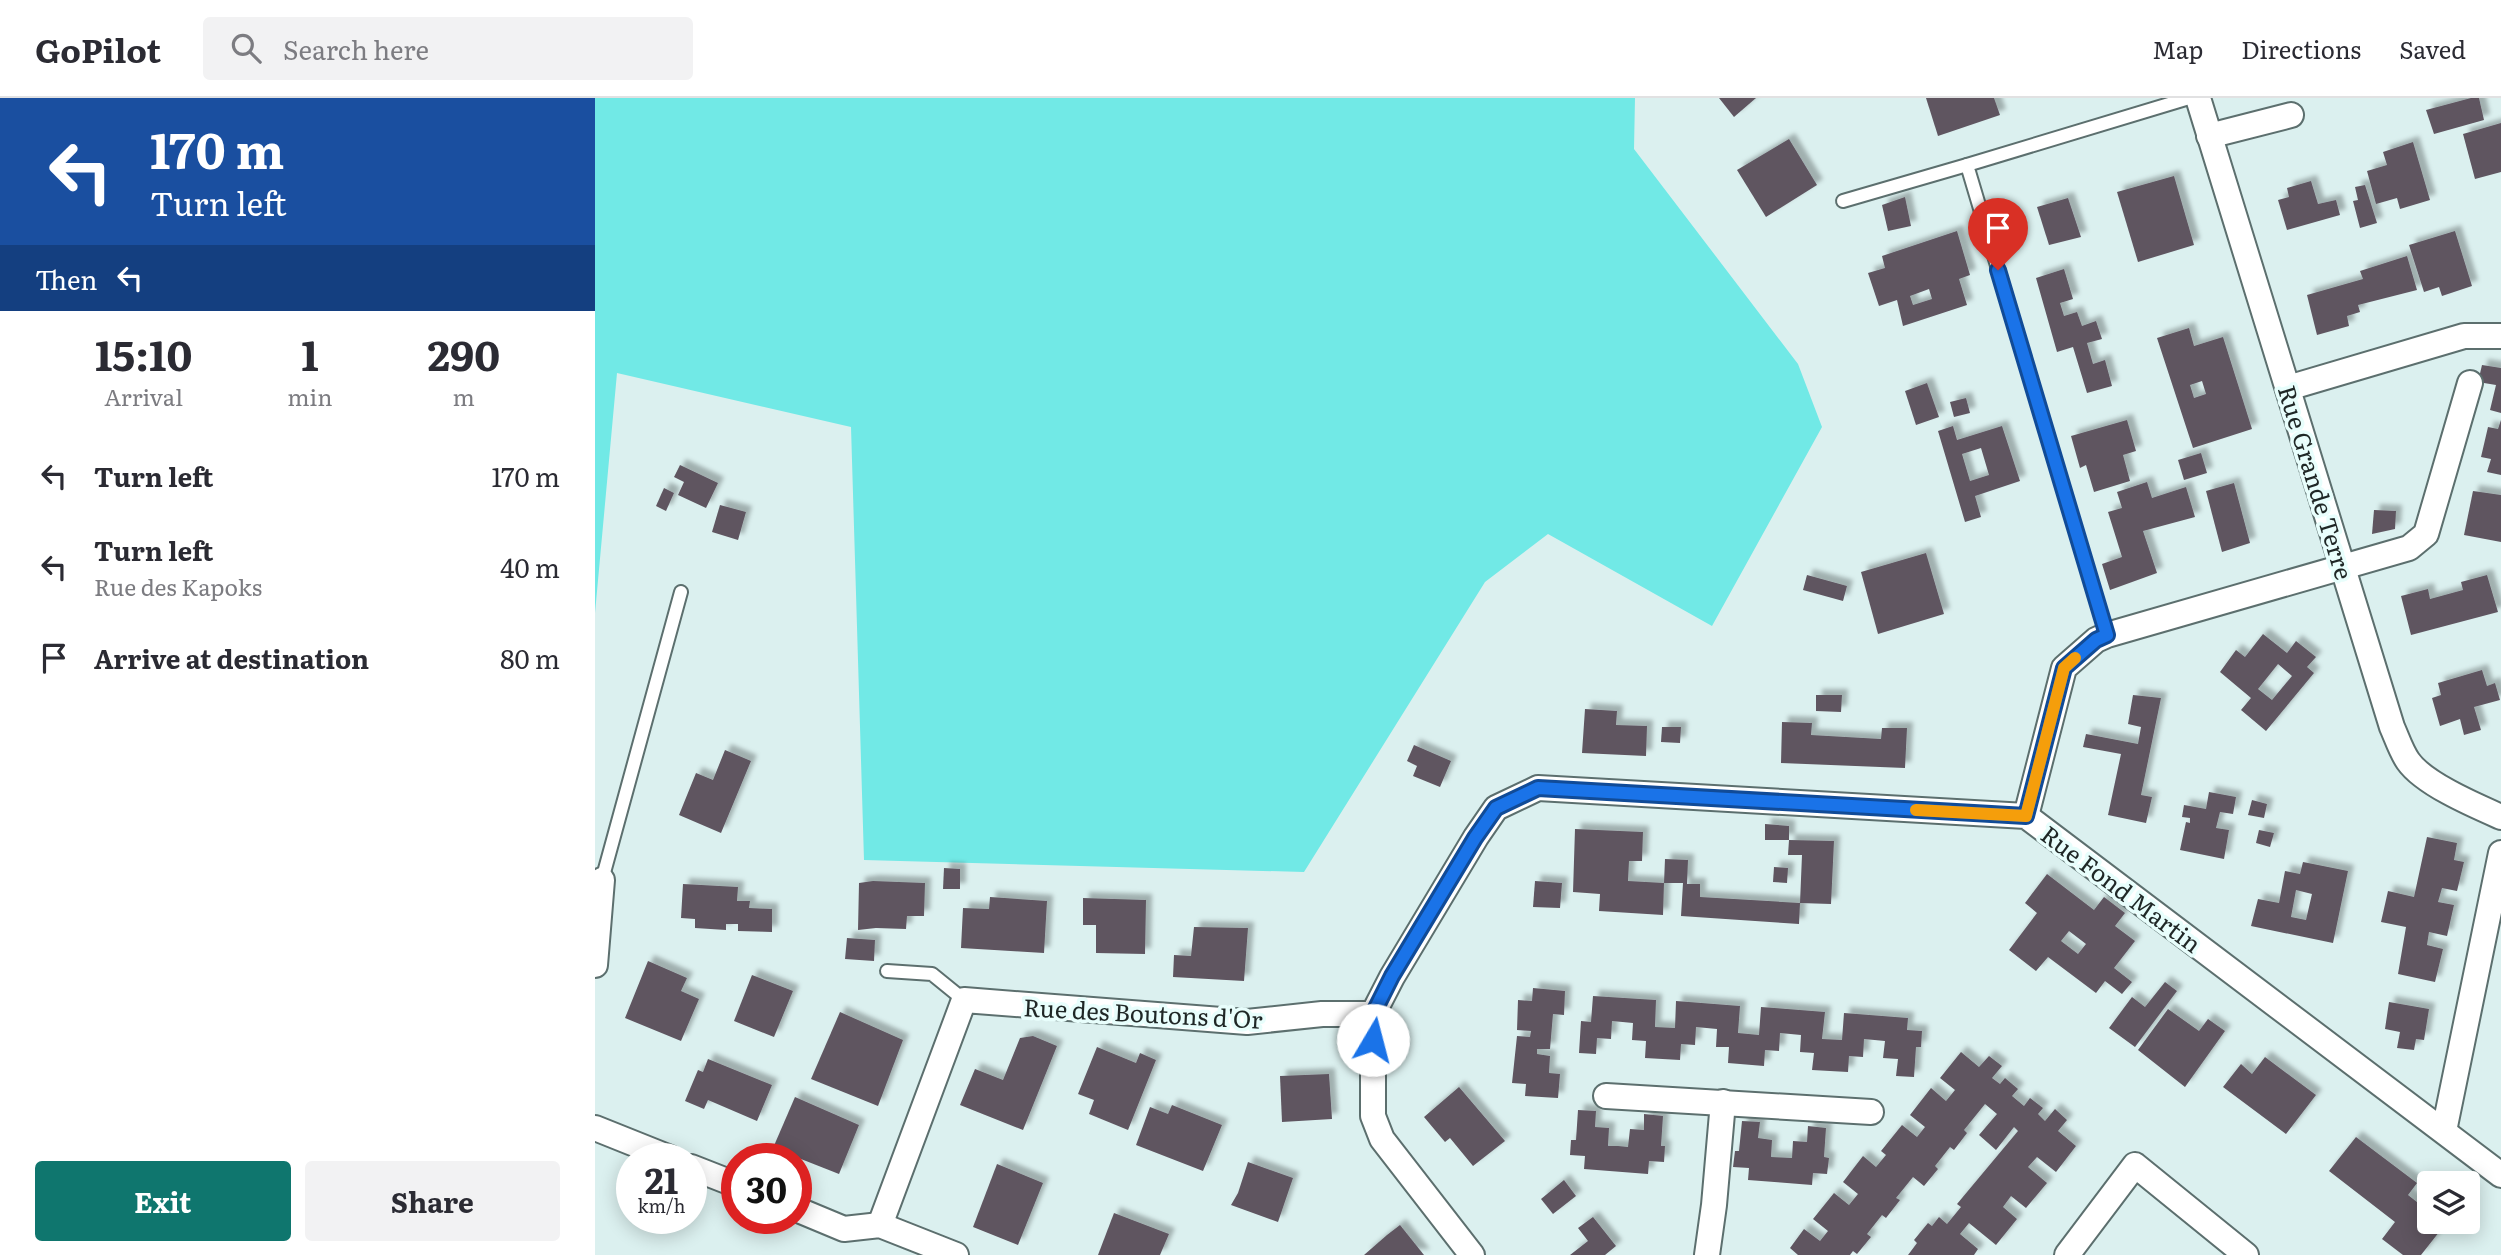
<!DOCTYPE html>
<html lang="en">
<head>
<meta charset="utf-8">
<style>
  :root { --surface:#fff; --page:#f2f2f3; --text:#2b2b33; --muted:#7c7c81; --line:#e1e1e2; --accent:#0f766e }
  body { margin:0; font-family:Literata,serif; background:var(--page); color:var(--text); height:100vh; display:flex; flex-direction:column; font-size:26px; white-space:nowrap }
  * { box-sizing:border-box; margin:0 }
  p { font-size:23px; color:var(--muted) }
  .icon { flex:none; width:38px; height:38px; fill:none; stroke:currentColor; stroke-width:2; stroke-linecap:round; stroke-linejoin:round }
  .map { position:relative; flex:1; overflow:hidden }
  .side { display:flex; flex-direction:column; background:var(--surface); width:595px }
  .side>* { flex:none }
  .hud { background:#1a4fa0; color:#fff; overflow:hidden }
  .buttons { position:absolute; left:1822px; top:1073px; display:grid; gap:14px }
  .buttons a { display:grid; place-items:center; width:63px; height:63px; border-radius:7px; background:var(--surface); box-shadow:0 4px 18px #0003; font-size:35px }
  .speed { position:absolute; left:21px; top:1045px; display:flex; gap:14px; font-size:35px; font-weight:700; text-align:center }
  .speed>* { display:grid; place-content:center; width:91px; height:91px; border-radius:50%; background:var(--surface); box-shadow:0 4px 18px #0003; line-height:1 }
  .speed small { font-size:18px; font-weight:400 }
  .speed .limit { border:10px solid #d22; background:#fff; color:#111 }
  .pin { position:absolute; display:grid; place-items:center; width:60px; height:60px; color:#fff; margin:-72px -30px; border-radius:50% 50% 50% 0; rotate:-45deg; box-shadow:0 0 7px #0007 }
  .pin .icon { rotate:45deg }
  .me { position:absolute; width:77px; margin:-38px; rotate:8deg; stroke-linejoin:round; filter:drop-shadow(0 0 5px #0008) }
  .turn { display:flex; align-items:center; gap:24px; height:147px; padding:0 35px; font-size:32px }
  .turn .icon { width:91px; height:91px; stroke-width:2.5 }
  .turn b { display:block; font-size:49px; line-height:60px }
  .then { display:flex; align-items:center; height:66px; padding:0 35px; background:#0003; gap:14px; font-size:26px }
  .eta { display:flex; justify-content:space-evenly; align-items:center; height:119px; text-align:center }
  .eta b { font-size:42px; font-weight:700; line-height:49px }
  .cta { display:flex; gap:14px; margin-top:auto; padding:14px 35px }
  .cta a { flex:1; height:80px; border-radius:7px; background:var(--accent); color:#fff; font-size:28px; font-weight:700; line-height:80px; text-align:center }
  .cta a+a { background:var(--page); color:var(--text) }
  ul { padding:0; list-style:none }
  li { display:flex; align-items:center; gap:21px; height:91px; padding:0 35px }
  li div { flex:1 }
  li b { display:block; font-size:26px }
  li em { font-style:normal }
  header { display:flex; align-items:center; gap:42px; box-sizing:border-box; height:98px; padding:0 35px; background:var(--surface); border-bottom:2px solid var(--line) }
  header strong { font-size:33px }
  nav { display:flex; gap:38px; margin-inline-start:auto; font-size:24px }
  .search { width:490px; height:63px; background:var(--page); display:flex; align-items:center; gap:18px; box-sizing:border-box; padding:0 24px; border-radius:7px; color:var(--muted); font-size:26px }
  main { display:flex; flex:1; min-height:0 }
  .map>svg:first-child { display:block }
  .green { fill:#71e9e6 }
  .building { fill:#5f5560; fill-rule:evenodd; filter:url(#shadow) }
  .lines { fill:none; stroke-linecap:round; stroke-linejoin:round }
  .lane-casing { stroke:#5c6f6e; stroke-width:16 }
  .street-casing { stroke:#5c6f6e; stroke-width:28 }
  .lane { stroke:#fff; stroke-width:12 }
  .street { stroke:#fff; stroke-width:24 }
  .route-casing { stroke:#114b97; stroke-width:18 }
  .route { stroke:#1a73e8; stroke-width:12 }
  .slow { stroke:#f59e0b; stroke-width:12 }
  .labels { text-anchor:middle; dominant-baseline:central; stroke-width:7; stroke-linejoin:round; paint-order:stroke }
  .street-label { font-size:24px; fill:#1f2726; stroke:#e8fefc }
</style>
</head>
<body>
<header>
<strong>GoPilot</strong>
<div class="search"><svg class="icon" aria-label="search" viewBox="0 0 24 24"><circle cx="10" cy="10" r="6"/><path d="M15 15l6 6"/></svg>Search here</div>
<nav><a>Map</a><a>Directions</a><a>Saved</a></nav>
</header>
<main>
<section class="side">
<div class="hud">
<div class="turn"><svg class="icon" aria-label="left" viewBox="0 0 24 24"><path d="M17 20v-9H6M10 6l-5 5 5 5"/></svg><div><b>170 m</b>Turn left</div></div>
<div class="then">Then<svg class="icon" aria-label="left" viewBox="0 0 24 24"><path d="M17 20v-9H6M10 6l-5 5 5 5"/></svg></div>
</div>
<div class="eta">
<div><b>15:10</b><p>Arrival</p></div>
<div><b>1</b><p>min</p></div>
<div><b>290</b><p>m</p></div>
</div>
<ul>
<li><svg class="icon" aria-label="left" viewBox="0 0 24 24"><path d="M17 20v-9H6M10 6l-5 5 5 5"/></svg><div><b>Turn left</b></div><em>170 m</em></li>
<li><svg class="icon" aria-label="left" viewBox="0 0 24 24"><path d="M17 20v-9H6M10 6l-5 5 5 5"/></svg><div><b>Turn left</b><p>Rue des Kapoks</p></div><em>40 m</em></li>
<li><svg class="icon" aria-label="arrive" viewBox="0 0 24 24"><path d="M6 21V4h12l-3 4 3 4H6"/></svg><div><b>Arrive at destination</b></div><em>80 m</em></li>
</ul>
<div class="cta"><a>Exit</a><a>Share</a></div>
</section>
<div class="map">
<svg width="1906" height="1157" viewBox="0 0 1906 1157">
  <defs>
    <filter id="shadow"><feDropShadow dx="6" dy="-6" stdDeviation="2" flood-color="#0004"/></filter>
  </defs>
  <rect width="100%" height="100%" fill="#dbf0ef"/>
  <polygon class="green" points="0,0 1040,0 1039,51 1203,266 1227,329 1117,528 953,436 890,484 709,774 269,762 256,329 22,275 0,515"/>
  <g class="building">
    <polygon points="1124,0 1161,0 1139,19"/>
    <polygon points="1331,0 1399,0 1405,17 1343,38"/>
    <polygon points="1876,0 1884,0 1889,22 1839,36 1831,12"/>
    <polygon points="1906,25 1906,74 1880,81 1868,36"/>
    <polygon points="1194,41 1222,87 1171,119 1142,72"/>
    <polygon points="1818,44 1835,102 1805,111 1802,100 1781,106 1772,73 1792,67 1788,54"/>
    <polygon points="1579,78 1599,147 1543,164 1522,94"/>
    <polygon points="1716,83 1723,106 1741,102 1745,117 1692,132 1683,102 1694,99 1692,90"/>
    <polygon points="1770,87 1782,125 1765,130 1758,103 1763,102 1760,89"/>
    <polygon points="1310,99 1316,128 1293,133 1287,107"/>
    <polygon points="1473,100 1486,139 1454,147 1442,109"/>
    <path d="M1362,133L1375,177L1364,181L1372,207L1308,228L1302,202L1284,208L1273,175L1290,170L1287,158ZM1334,191L1337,201L1318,207L1315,198Z"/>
    <polygon points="1860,133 1877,188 1847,198 1844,189 1829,194 1814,147"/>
    <polygon points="1812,158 1822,192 1763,207 1765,214 1752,218 1754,228 1722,237 1712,197 1768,181 1765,173"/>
    <polygon points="1469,171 1478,201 1465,205 1469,218 1482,214 1487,228 1501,223 1507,241 1492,245 1498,266 1510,262 1517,288 1492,295 1478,249 1462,254 1441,180"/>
    <path d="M1594,230L1599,248L1628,239L1657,331L1598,350L1562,240ZM1607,283L1611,296L1599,300L1595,287Z"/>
    <polygon points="1887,267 1906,270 1906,315 1895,312 1901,287 1883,284"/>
    <polygon points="1332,285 1344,319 1321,327 1310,293"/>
    <polygon points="1371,300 1375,315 1359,319 1355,304"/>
    <polygon points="1532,322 1541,353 1528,357 1535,383 1499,394 1491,367 1485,370 1476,338"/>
    <polygon points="1906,322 1906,377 1892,374 1896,361 1886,359 1893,329 1903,331"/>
    <path d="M1358,328L1362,342L1407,328L1425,383L1380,398L1386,419L1370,424L1343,333ZM1386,350L1394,377L1375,383L1367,356Z"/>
    <polygon points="1606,355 1612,375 1589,382 1583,362"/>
    <polygon points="85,367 123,385 111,410 83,397 89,384 79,379"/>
    <polygon points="1552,384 1557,400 1591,389 1600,419 1548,433 1562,475 1515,492 1507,466 1527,459 1513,414 1527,410 1522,394"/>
    <polygon points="1639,385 1655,445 1627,454 1611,393"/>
    <polygon points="69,390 79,395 71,413 61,408"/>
    <polygon points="1878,393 1906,397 1906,444 1869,437"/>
    <polygon points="125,407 151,414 143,442 117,434"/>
    <polygon points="1779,412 1801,413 1800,431 1777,436"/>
    <polygon points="1331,455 1349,516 1283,536 1266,474"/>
    <polygon points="1212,477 1252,488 1248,503 1208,492"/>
    <polygon points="1892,477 1903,514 1816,537 1806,498 1833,491 1835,501 1868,492 1866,484"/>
    <path d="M1668,536L1692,555L1701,543L1721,559L1712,569L1719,575L1671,633L1646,612L1656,600L1625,574L1641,552L1650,559ZM1683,566L1697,578L1677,602L1663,591Z"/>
    <polygon points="1887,572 1892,588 1900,585 1905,602 1879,609 1886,632 1869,637 1865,621 1845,628 1837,600 1846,597 1843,585"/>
    <polygon points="1221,597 1247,597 1246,614 1221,613"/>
    <polygon points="1538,597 1566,600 1546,697 1557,699 1551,725 1513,717 1526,656 1488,649 1491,636 1543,646 1546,629 1533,626"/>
    <polygon points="990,611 1022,613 1021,627 1052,628 1051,658 987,655"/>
    <polygon points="1187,624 1217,625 1216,637 1286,641 1287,630 1312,630 1310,670 1186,665"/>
    <polygon points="1067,629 1086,629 1085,645 1066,644"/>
    <polygon points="819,647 856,663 845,689 818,678 822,668 812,663"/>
    <polygon points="130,652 156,663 126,735 84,717 101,675 118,682"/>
    <polygon points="1614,694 1641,699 1638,716 1625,714 1621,730 1634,732 1629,761 1585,752 1591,724 1595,725 1595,720 1587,719 1589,707 1611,711"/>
    <polygon points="1657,702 1672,706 1669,720 1653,717"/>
    <polygon points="1170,726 1194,728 1194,742 1170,742"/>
    <polygon points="980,731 1048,734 1047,763 1034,763 1033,783 1069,785 1068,817 1004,813 1005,796 978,794"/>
    <polygon points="1664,732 1679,735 1675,749 1661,745"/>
    <polygon points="1832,739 1862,745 1859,762 1869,764 1862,793 1847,790 1843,804 1859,807 1852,838 1834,834 1832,847 1848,851 1840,884 1803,876 1811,829 1786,824 1793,793 1819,799"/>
    <polygon points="1194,742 1239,743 1236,806 1205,805 1207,757 1193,757"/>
    <polygon points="1070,761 1093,762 1092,786 1105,786 1105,799 1205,805 1204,826 1086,818 1088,785 1069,785"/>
    <path d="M1708,764L1753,773L1738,845L1656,828L1663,801L1684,805L1690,773L1705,776ZM1701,792L1717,796L1711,822L1696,819Z"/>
    <polygon points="1179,769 1193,770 1192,785 1178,784"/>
    <polygon points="349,770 365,771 365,791 348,791"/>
    <path d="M1452,776L1499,812L1509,799L1530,815L1520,828L1540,843L1519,870L1537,884L1527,896L1510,883L1501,895L1453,859L1441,873L1414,852L1442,815L1430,805ZM1474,833L1491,846L1483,856L1466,843Z"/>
    <polygon points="278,783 330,785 329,818 312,818 311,831 281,830 263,832 264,785"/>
    <polygon points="940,783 967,785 965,810 938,809"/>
    <polygon points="88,786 143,789 142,803 155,803 154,810 177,811 177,834 143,833 143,826 131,826 131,832 100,830 100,821 86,820"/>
    <polygon points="395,799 452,803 449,855 366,850 368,810 394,811"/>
    <polygon points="488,800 551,802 550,856 501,855 501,827 488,827"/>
    <polygon points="599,829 653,830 649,883 578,879 579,857 596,858"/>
    <polygon points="252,840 280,842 279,863 250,861"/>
    <polygon points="53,863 92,880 86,893 104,901 86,943 30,920"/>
    <polygon points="157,877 198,893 179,939 139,923"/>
    <polygon points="1570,884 1582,893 1540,949 1514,930 1537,899 1550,909"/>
    <polygon points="938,890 970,893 969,917 958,916 955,951 942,951 942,956 955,958 954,975 965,976 963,1000 930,998 931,986 917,985 922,938 935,939 936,933 922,932 923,902 937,903"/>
    <polygon points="998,898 1061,902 1060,929 1080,930 1081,903 1145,908 1143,935 1164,937 1166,909 1230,914 1227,941 1247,942 1249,915 1313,920 1312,932 1327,933 1326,949 1321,949 1319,979 1301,978 1303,961 1288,960 1290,943 1269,941 1268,959 1254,958 1253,974 1217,972 1219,955 1205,954 1206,937 1185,935 1184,953 1170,952 1169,968 1133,965 1134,949 1121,949 1122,931 1101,929 1100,947 1086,946 1085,962 1050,960 1051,943 1037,942 1038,925 1017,923 1016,941 1002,940 1001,956 984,955 986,923 996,924"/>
    <polygon points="1794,904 1834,911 1829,942 1821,941 1819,952 1802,950 1805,934 1790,931"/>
    <polygon points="1573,911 1604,933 1613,921 1630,933 1590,989 1543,952"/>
    <polygon points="245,914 308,942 283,1008 216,981"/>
    <polygon points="438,938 462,948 428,1032 365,1007 380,971 408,982 425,940"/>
    <polygon points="502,949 541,965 545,955 561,962 533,1032 494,1016 499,1002 483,996"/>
    <polygon points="1366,954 1384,969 1394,958 1407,968 1397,980 1405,986 1410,980 1423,991 1417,998 1429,1008 1435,1000 1448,1010 1443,1016 1450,1023 1460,1011 1472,1022 1463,1033 1481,1048 1461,1074 1442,1059 1433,1069 1452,1085 1431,1110 1416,1098 1408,1109 1422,1121 1401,1147 1374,1125 1365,1136 1383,1151 1379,1157 1313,1157 1322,1145 1319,1142 1333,1125 1337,1128 1344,1119 1352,1126 1366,1109 1362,1106 1423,1033 1419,1029 1401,1052 1384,1037 1402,1016 1390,1006 1369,1032 1372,1035 1359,1052 1355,1049 1340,1068 1343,1071 1329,1088 1318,1079 1301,1100 1305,1102 1291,1120 1287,1117 1272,1136 1276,1139 1262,1156 1258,1153 1255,1157 1203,1157 1195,1150 1209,1131 1225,1143 1233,1133 1218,1121 1239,1095 1254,1107 1263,1096 1248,1084 1268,1058 1281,1069 1291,1057 1286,1053 1307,1027 1322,1039 1330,1029 1315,1017 1336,990 1351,1003 1360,992 1345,980"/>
    <polygon points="1670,959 1721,997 1691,1036 1628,989 1646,966 1657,976"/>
    <polygon points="113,961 177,987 162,1023 113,1002 109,1011 90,1003 103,972 108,974"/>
    <polygon points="734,976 737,1021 687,1024 685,978"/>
    <polygon points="864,989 910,1043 878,1068 855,1040 850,1044 829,1019"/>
    <polygon points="200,999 264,1027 244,1076 178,1050"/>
    <polygon points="577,1007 627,1027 608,1073 541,1047 555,1009 573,1016"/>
    <polygon points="983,1012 1001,1013 1000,1029 1014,1030 1013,1048 1023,1048 1033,1049 1035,1031 1049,1032 1049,1016 1068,1018 1066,1048 1070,1048 1069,1064 1054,1063 1053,1076 989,1071 990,1058 975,1057 976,1042 981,1042"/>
    <polygon points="1147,1023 1165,1024 1163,1040 1177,1042 1176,1059 1197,1060 1198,1043 1212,1044 1213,1028 1231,1030 1229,1059 1234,1060 1232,1076 1218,1075 1217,1087 1153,1082 1154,1070 1138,1069 1140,1053 1144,1053"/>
    <polygon points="1761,1039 1822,1085 1813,1097 1827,1108 1834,1099 1834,1124 1852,1124 1826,1157 1808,1157 1787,1141 1800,1124 1734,1073"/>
    <polygon points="653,1064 698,1080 683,1124 636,1107 643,1095"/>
    <polygon points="402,1066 448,1085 423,1147 378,1129"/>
    <polygon points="969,1082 981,1098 958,1116 946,1101"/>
    <polygon points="519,1115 574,1136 565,1157 503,1157"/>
    <polygon points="998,1119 1021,1148 1010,1157 975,1157 993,1143 983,1130"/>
    <polygon points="805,1127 829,1157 769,1157 792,1137"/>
  </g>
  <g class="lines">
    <g class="lane-casing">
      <g id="lane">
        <polyline points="1248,103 1372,67"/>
        <polyline points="1512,537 1372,67 1594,0"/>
        <polyline points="7,782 86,494"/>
        <polyline points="292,873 337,876 369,902"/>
      </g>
    </g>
    <g class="street-casing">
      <g id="street">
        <path d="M1603,0L1797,629C1802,640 1806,653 1813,663C1829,686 1881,708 1906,719"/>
        <polyline points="1614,38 1696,17"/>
        <polyline points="1693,290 1869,238 1906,238"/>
        <polyline points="1431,718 1469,570 1501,542 1512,537 1814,450 1831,436 1875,285"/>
        <polyline points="0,867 7,782"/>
        <polyline points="1011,998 1276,1014"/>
        <polyline points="0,1030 75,1060"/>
        <polyline points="1849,1033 1906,755"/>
        <polyline points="96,1069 142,1087"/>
        <polyline points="201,1111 249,1131 285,1127 361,1157"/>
        <polyline points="285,1127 369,902 652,924 727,916 778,916"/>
        <polyline points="877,1157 787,1041 778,1018 778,916 797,879 881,739 901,710 943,690 1431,718 1906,1077"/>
        <polyline points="1112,1157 1119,1107 1128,1004"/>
        <polyline points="1472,1157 1540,1067 1651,1157"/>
      </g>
    </g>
    <use href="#lane" class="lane"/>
    <use href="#street" class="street"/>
  </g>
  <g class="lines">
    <g class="route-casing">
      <polyline id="route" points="778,942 778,916 797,878 880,740 901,710 943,690 1431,718 1469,570 1501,542 1512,537 1403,172"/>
    </g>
    <use href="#route" class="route"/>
    <polyline class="slow" points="1321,712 1431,718 1469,570 1480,560"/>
  </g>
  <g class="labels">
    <g class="street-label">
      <text transform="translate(1722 384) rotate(73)">Rue Grande Terre</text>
      <text transform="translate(1527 790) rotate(37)">Rue Fond Martin</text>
      <text transform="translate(548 914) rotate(3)">Rue des Boutons d'Or</text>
    </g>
  </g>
</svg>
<div class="buttons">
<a><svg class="icon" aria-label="layers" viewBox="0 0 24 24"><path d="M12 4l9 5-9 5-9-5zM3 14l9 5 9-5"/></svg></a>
</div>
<div class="speed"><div>21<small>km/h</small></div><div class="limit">30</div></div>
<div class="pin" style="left:1403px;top:172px;background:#d93025"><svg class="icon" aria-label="arrive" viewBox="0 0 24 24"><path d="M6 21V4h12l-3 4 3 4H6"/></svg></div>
<svg class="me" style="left:778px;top:942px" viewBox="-20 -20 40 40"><circle r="19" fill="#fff"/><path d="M0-13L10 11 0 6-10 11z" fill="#1a73e8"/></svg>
</div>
</main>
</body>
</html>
